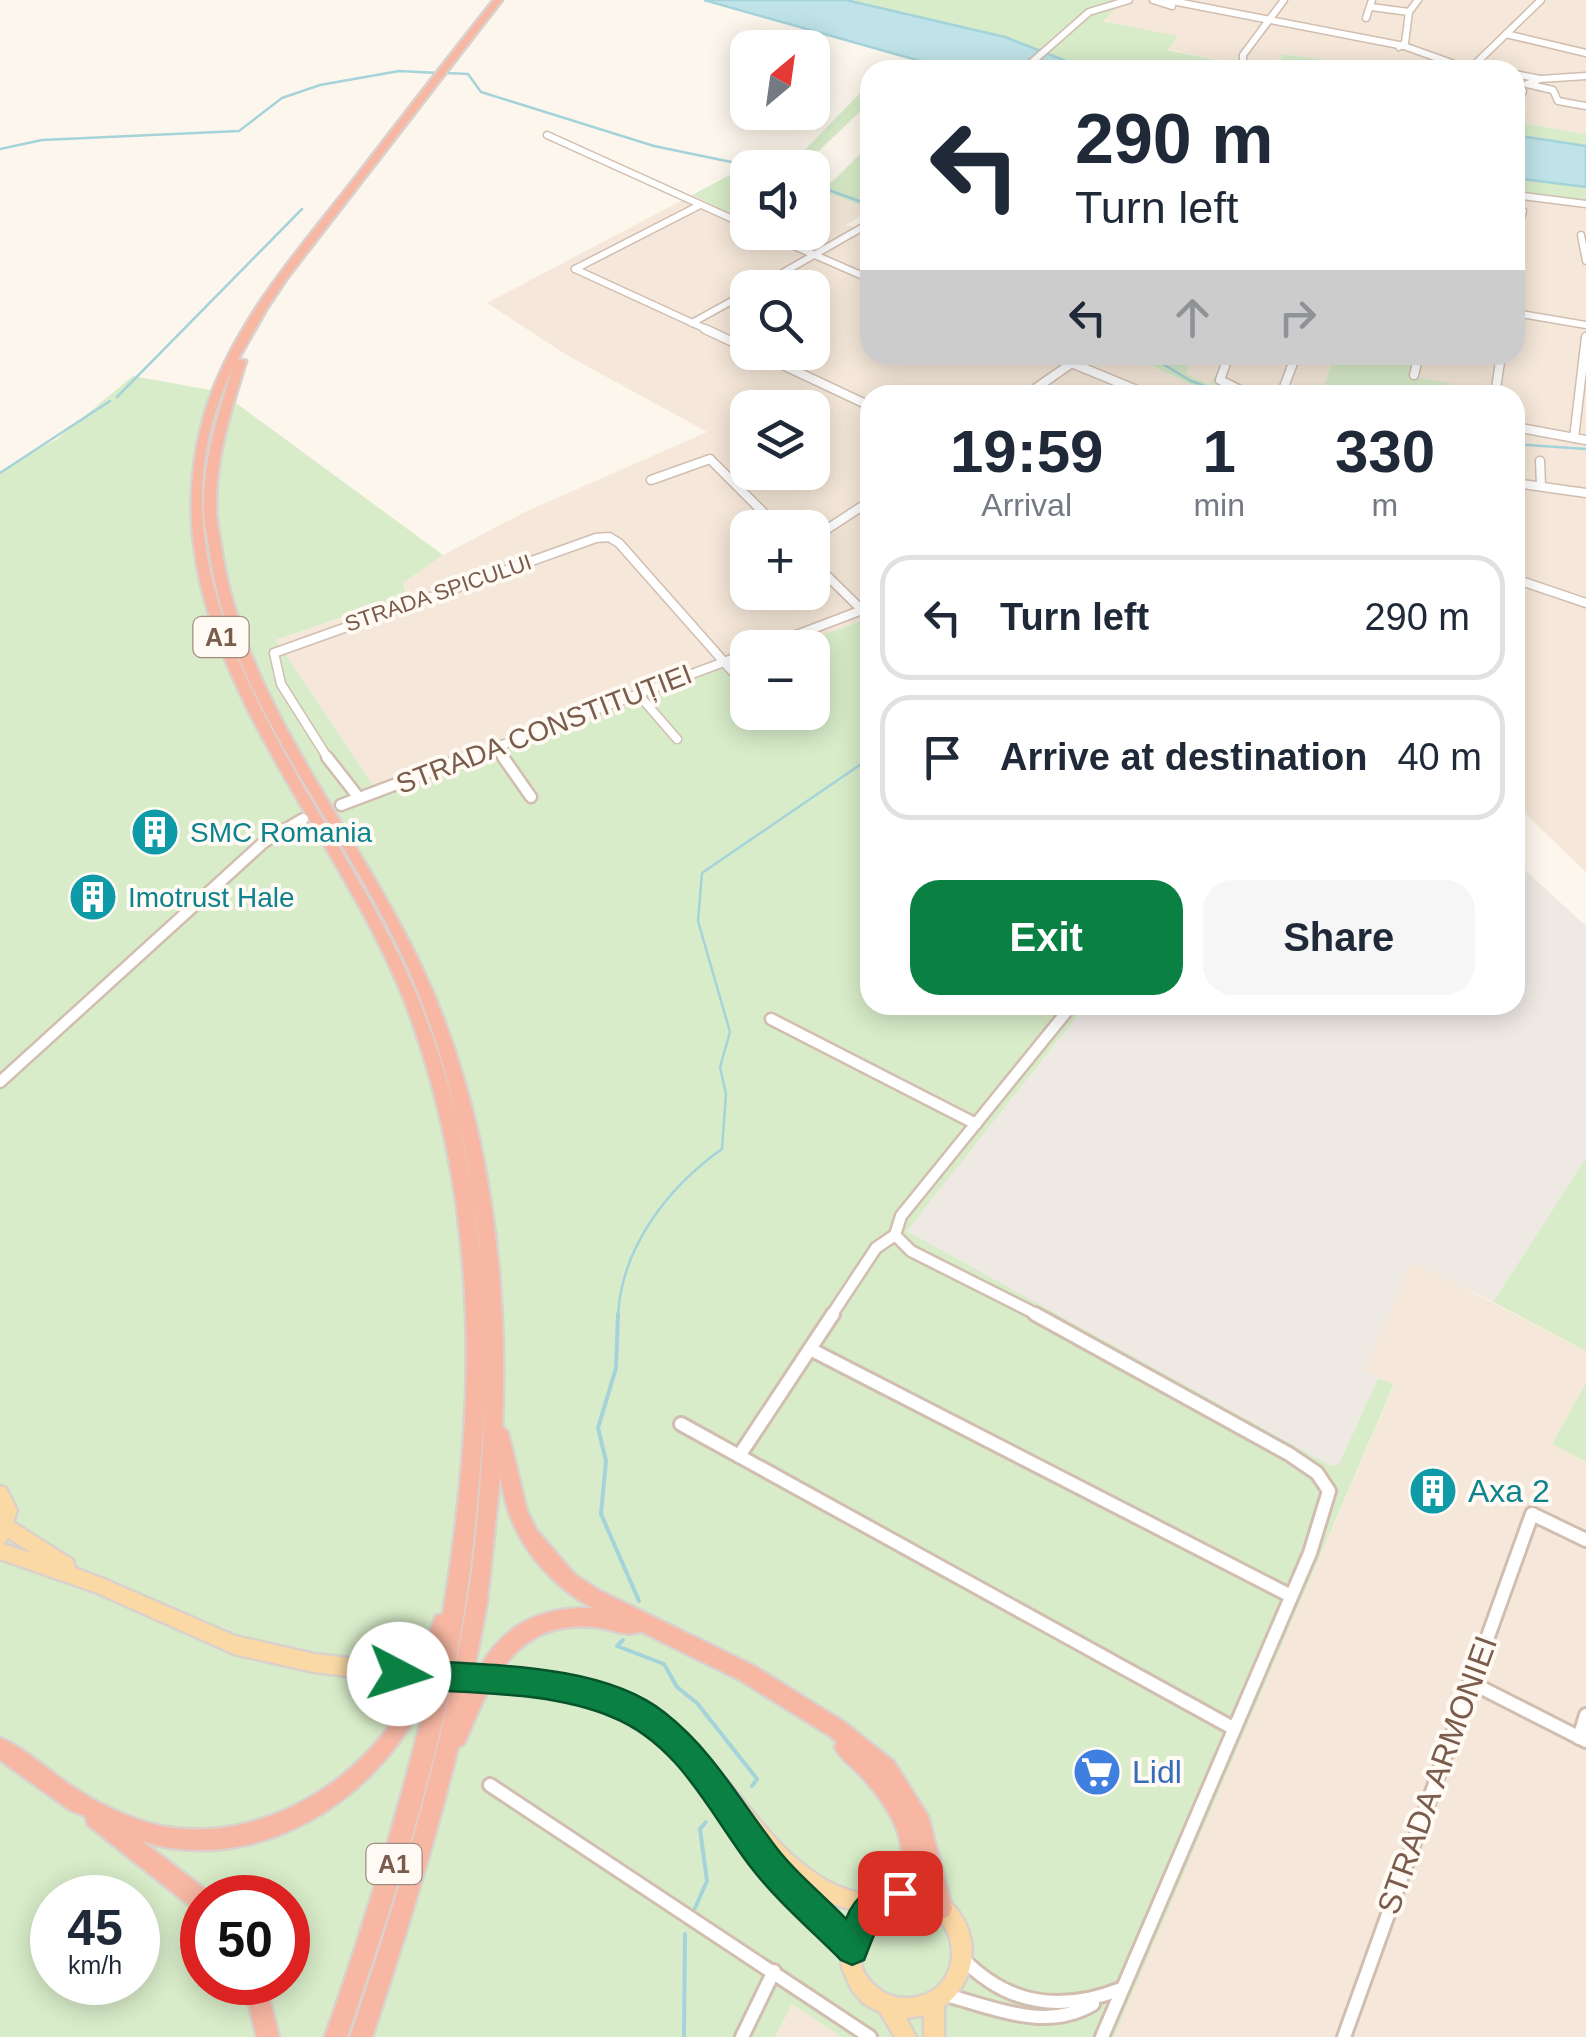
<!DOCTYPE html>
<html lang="en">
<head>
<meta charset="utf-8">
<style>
  :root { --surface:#fff; --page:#f6f6f7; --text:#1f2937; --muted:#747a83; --line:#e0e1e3; --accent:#0b8043 }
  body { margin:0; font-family:Arial,sans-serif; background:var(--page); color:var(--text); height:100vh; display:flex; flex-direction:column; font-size:38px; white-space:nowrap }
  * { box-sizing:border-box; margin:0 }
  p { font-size:32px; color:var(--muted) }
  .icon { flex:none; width:55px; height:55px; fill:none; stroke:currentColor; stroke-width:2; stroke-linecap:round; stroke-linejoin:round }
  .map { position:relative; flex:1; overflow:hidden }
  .sheet { position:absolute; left:860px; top:385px; width:665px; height:630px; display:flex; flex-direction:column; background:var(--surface); border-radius:30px; box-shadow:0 5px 25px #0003 }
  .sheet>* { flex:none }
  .top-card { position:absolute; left:860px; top:60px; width:665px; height:305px; border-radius:30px; box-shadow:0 5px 25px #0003; background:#fff; color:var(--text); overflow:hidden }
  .needle { width:65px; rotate:29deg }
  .tools { position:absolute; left:730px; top:30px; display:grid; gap:20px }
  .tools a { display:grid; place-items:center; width:100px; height:100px; border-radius:20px; background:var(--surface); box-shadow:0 5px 25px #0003; font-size:50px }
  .speed { position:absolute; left:30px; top:1875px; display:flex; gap:20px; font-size:50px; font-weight:700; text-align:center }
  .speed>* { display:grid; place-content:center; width:130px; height:130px; border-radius:50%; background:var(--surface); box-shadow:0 5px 25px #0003; line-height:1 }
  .speed small { font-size:25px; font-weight:400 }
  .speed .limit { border:15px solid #d22; background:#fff; color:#111 }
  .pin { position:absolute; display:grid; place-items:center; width:85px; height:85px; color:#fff; margin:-42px; border-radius:20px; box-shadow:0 5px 15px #0006 }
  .me { position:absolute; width:110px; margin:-55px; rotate:95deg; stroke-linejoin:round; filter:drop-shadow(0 0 8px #0008) }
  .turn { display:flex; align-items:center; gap:35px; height:210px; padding:0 50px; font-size:45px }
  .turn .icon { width:130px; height:130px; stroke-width:2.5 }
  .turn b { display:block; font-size:70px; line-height:85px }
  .lanes { display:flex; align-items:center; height:95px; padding:0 50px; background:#0003; justify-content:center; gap:50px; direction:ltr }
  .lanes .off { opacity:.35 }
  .eta { display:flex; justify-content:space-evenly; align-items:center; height:170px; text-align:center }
  .eta b { font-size:60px; font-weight:700; line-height:70px }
  .button { display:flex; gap:20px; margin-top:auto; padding:20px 50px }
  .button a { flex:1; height:115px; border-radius:30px; background:var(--accent); color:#fff; font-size:40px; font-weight:700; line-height:115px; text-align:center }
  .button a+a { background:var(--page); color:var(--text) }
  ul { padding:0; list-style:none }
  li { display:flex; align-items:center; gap:30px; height:125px; margin:0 20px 15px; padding:0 30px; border:5px solid var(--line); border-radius:30px }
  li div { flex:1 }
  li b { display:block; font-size:38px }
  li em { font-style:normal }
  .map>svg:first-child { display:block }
  .residential { fill:#f5e8da; fill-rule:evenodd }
  .industrial { fill:#efe9e4 }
  .green { fill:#d8ecc9; fill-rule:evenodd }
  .water { fill:#bfe3e8; stroke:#a5d3da; stroke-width:2.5 }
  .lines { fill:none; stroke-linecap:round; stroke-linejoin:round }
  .stream-far1 { stroke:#a5d3da; stroke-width:2.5 }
  .stream { stroke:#a5d3da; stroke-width:4 }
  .minor-far3-casing { stroke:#d1beb0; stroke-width:9 }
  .minor-far2-casing { stroke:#d1beb0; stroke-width:11 }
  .minor-far1-casing { stroke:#d1beb0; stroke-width:15 }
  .minor-casing { stroke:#d1beb0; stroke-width:18 }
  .major-casing { stroke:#dad1cd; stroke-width:5 }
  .highway-casing { stroke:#dad1cd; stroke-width:5 }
  .minor-far3 { stroke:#fff; stroke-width:6 }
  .minor-far2 { stroke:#fff; stroke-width:8 }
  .minor-far1 { stroke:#fff; stroke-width:10 }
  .minor { stroke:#fff; stroke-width:12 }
  .major { fill:#fbd9a5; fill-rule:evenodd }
  .highway { fill:#f7b7a3; fill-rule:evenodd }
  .major-bridge-casing { stroke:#dad1cd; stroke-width:22; stroke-linecap:butt }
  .major-bridge { stroke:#fbd9a5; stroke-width:18 }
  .route { fill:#0b8043; stroke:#07532c; stroke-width:2.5 }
  .labels { text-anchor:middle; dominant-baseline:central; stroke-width:8; stroke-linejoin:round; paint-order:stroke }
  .far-street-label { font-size:22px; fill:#7a5c4d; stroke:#fffaf3 }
  .shield { fill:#fffaf3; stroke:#a28b7f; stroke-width:2.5 }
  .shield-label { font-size:25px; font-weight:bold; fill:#7a5c4d }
  .street-label { font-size:28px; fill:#7a5c4d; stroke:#fffaf3 }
  .culture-label { font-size:28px; fill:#0d838f; stroke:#fffaf3; text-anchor:start }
  .near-culture-label { font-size:32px; fill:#0d838f; stroke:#fffaf3; text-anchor:start }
  .near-shop-label { font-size:32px; fill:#366cbe; stroke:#fffaf3; text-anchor:start }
  .near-street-label { font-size:32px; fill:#7a5c4d; stroke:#fffaf3 }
</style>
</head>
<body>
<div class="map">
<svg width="1586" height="2037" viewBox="0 0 1586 2037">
  <rect width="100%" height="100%" fill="#fdf6ec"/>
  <g class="residential">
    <polygon points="1118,0 1586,0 1586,134 1515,122 1515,99 1521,88 1515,84 1515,70 1400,70 1284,54 1270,70 1241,60 1237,64 1167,49 1177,37 1102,20 1123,2"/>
    <polygon points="1515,178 1586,187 1586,872 1515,804 1515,395 1450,395 1453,385 1411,376 1415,355 1515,355"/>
    <path d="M813,187L870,209L846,225L870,231V355H1129L1213,395H870V618L787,647L748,648L747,659L381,797L276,640L406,595L403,583L443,555L525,512L707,432L565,354L487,303L692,195L740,218L747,214L748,232H812ZM748,288H812V352H748ZM748,408H812V472H748ZM748,528H812V592H748Z"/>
    <polygon points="1193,355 1335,355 1321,395 1234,395 1186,374"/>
    <polygon points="1412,1261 1586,1351 1586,1383 1552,1444 1586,1462 1586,2037 1114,2037 1394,1385 1364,1371"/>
    <polygon points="792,2003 841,2037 775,2037"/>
  </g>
  <polygon class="industrial" points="1515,861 1586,926 1586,1158 1493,1302 1412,1262 1364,1371 1378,1378 1339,1464 1332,1466 1313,1458 907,1231 1086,1005 1515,1005"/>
  <g class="green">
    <polygon points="847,0 1118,0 1124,1 1103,21 1178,36 1168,50 1236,64 1241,60 1270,70 1089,70 1005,37"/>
    <polygon points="1283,54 1400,70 1274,70"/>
    <polygon points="870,83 870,102 802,167 791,164"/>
    <polygon points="1515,122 1586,134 1586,146 1515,135"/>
    <polygon points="870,144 870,209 813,187 813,176 832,182"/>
    <polygon points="758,160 784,167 748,168 747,214 740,218 692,195"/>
    <polygon points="1515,178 1586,187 1586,203 1515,193"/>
    <polygon points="1129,355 1193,355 1186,374 1209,384 1218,373 1214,386 1245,395 1213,395"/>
    <polygon points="1299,355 1415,355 1411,376 1453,384 1450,395 1321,395 1331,365 1298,359"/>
    <path d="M133,376L221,392L443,555L403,583L406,595L276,640L381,797L747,659L748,712H812V648L787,647L870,618V1005H1086L907,1231L1331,1466L1339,1464L1378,1378L1394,1384L1114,2037H841L792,2004L775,2037H0V471L57,439ZM52,1898H138V1982H52ZM202,1898H288V1982H202Z"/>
    <polygon points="1586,1158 1586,1351 1493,1302"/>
    <polygon points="1586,1383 1586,1462 1552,1444"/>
  </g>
  <g class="water">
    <polygon points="704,0 846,0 1005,37 1089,70 952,70"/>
    <polygon points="1515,135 1586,146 1586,187 1515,178"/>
  </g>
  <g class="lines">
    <g class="stream-far1">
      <polyline points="446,73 468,74 481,92 654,146 760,168"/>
      <polyline points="0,149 42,140 239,131 282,98 320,85 399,71 438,73"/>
      <polyline points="812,184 870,205"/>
      <polyline points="1148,355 1191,381 1229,395"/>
      <polyline points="117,397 302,209"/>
      <polyline points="1515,444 1586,449"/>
      <polyline points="0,473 110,401"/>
      <path d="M618,1316C621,1248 668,1187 722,1149L726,1094L720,1067L730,1032L698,921L702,873L870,758"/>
    </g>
    <g class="stream">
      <polyline points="618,1314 616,1368 598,1428 606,1461 601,1514 639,1601"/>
      <polyline points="623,1640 617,1646 664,1664 677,1687 697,1703 757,1779 752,1786"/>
      <polyline points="695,1908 707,1881 700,1829 706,1822"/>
      <polyline points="684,2037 685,1934"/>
    </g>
    <g class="minor-far3-casing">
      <g id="minor-far3">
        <polyline points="1153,0 1172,6"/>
        <polyline points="1167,0 1404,46 1471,70"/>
        <polyline points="1371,7 1409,12"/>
        <polyline points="1366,18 1372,0"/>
        <polyline points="1506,34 1586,53"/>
        <polyline points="1399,47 1405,43 1409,12 1418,0"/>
        <polyline points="1473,66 1491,70"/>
        <polyline points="1023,70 1089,12 1129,0"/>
        <polyline points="1253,70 1243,62 1243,55 1284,0"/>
        <polyline points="1469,70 1541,0"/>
        <polyline points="1515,74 1540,79 1527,84 1553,90 1558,101 1586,106"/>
        <polyline points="1540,79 1586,76"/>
        <polyline points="1515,82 1523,91 1515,109"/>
        <polyline points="547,135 748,226"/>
        <polyline points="1515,195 1586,204"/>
        <polyline points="762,232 870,279"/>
        <polyline points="1581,235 1586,261"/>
        <polyline points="1515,238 1523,211"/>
        <polyline points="575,269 710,331"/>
        <polyline points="575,269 700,205"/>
        <polyline points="756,288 870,223"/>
        <polyline points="1515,313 1586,325"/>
        <polyline points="692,323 748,292"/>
      </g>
    </g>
    <g class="minor-far2-casing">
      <g id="minor-far2">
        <polyline points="705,329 748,349"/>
        <polyline points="755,352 870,406"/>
        <polyline points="1052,355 1149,395"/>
        <polyline points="1229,355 1220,380 1250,395"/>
        <polyline points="1414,375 1419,355"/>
        <polyline points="1026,395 1072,363"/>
        <polyline points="1281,395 1296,355"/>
        <polyline points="1495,395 1501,355"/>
        <polyline points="1515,427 1586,440"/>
        <polyline points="1574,438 1586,337"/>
        <polyline points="1540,461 1541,486"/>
        <polyline points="651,480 710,459 779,528"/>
        <polyline points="1515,483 1586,493"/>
        <polyline points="812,539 870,501"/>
        <polyline points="812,561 862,610"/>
        <polyline points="1515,579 1586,603"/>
        <polyline points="762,648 870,607"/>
        <polyline points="638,694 677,739"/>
        <polyline points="496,748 505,760"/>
        <polyline points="329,760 281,684 274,653 596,538 609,537 619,543 748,689"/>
        <polyline points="462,760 748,653"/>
      </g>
    </g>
    <g class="minor-far1-casing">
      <g id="minor-far1">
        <polyline points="327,757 359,798"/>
        <polyline points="503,757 531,797"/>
        <polyline points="341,805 468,757"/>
        <polyline points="771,1019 976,1124"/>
        <polyline points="0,1082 264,842 303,819"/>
        <polyline points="831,1316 876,1248 895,1235"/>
        <polyline points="1040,1316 911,1251 895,1235 901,1216 1072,1005"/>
      </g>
    </g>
    <g class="minor-casing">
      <g id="minor">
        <polyline points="1035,1314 1289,1454 1317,1473 1329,1491 1310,1553 1102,2037"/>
        <polyline points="810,1349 1291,1596"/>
        <polyline points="681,1424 1231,1727"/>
        <polyline points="739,1456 833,1314"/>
        <polyline points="1470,1682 1586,1741"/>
        <polyline points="1579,1738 1586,1715"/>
        <polyline points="490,1785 870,2037"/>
        <path d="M961,1957C1007,2005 1060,2013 1121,1989"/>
        <path d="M946,1995C995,2008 1046,2032 1093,2004"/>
        <polyline points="742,2037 774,1971"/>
        <polyline points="1344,2037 1532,1514 1586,1540"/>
      </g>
    </g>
    <g class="major-casing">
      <g id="major">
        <path d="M0,1486L6,1488L17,1510L13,1522L73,1560L75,1568L104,1579L235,1636L314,1654L399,1664L405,1667L408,1673L405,1679L399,1682L314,1672L234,1654L95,1592L0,1559ZM8,1538L34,1554L3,1544Z"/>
        <path d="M526,1674C630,1689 671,1713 738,1794C760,1821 783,1851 812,1871C828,1883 848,1892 868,1894C876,1895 881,1891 889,1889C913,1881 943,1891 958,1911C981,1942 974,1983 944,2006V2037H924V2015L906,2018L916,2037H895L880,2012L863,2003L852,1990L842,1968L840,1950L755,1864L722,1816L720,1809L722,1804C684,1759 646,1719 588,1703C566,1698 541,1697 520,1689L517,1683L520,1677ZM810,1892L836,1905L855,1910L845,1927ZM906,1905C967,1910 967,1995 909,1998C895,1999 883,1994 873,1984C863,1974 857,1962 863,1949C856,1924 884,1907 906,1905Z"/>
      </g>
    </g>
    <g class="highway-casing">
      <g id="highway">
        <path d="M494,0H502L287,278L267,308L238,359L246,361C231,410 215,457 216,509C216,521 219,534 221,546C242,705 369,842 431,988C490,1125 508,1279 502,1426L508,1433L527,1511L537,1531L575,1575L600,1591L754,1666L844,1722L894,1762L928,1816L952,1908L949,1916L941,1919L933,1916L921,1871L907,1900L900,1904L893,1900L889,1893C892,1886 898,1879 900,1871C910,1837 883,1800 862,1777C853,1767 840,1759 835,1747L837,1742L830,1736L740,1680L640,1631C627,1638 610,1628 595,1627C516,1618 490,1682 464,1744L458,1747C434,1845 404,1941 372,2037H350C399,1895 442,1753 467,1604C478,1537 482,1468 485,1400C479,1489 472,1577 455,1664C429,1792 389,1915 347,2037H325C365,1923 400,1809 428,1692C386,1788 281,1863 172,1848C162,1847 152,1844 142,1841L210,1893L211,1898H202V1912L194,1909L88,1825L85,1816L70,1810L0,1760V1738C25,1748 47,1770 70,1785C88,1798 110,1809 131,1817C225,1855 338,1802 392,1722C413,1689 421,1652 436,1616L443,1614C477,1410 481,1215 411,1018C341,820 138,640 205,413C232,325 296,253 352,182C399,121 446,60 494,0ZM233,368C218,414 204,459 204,508C204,521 207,534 209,546C228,700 342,823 405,961C449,1059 471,1162 482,1268C476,1226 472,1182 463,1141C451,1089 432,1030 411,982C328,793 125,588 233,368ZM500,1476C503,1489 505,1502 510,1515C524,1553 556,1589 593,1608C534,1607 499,1628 472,1681L487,1602Z"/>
        <polygon points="243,1982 265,1982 279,2037 257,2037"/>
      </g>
    </g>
    <use href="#minor-far3" class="minor-far3"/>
    <use href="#minor-far2" class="minor-far2"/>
    <use href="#minor-far1" class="minor-far1"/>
    <use href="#minor" class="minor"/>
    <use href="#major" class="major"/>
    <use href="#highway" class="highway"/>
    <g class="major-bridge-casing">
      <polyline id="major-bridge" points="399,1673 526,1683"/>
    </g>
    <use href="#major-bridge" class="major-bridge"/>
  </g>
  <path class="route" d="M399,1659C479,1666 600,1661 665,1713C711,1749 737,1796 772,1842C792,1870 822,1894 846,1919C856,1892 874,1886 900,1877L911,1882L916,1893L911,1905C875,1920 878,1926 864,1960L852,1965L841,1960C811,1930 776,1900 750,1866C709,1812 679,1744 612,1717C548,1690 467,1694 399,1688L388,1684L384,1674L388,1663Z"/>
  <defs>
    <g id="building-disc" transform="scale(2.5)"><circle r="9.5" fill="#0f9aa8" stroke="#fffaf3"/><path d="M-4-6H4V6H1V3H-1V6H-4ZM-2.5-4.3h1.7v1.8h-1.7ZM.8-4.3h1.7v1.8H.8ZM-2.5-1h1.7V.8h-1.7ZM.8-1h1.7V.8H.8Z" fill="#fff"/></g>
    <g id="supermarket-disc" transform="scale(2.5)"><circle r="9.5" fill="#3f7fe0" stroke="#fffaf3"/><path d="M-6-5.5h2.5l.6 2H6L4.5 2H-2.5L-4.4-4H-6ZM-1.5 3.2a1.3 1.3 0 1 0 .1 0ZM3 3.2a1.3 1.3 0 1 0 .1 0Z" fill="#fff"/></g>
  </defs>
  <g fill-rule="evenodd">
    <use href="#building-disc" x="155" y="832"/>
    <use href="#building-disc" x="93" y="897"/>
    <use href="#building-disc" x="1433" y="1491"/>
    <use href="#supermarket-disc" x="1097" y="1772"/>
  </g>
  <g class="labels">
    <g class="far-street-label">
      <text transform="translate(438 593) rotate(-19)">STRADA SPICULUI</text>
    </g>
    <g class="shield">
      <rect x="193.5" y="617" width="55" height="40" rx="8"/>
      <rect x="366.5" y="1844" width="55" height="40" rx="8"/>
    </g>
    <g class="shield-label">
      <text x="221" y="637">A1</text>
      <text x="394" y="1864">A1</text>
    </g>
    <g class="street-label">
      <text transform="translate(544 729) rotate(-21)">STRADA CONSTITUȚIEI</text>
    </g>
    <g class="culture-label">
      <text x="190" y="832">SMC Romania</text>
      <text x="128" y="897">Imotrust Hale</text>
    </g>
    <g class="near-culture-label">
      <text x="1468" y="1491">Axa 2</text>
    </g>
    <g class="near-shop-label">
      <text x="1132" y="1772">Lidl</text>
    </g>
    <g class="near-street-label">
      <text transform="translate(1437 1775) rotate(-70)">STRADA ARMONIEI</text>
    </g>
  </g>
</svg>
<div class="tools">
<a><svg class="needle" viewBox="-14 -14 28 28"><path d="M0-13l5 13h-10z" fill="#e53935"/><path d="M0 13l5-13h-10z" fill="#747a83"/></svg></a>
<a><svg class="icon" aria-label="sound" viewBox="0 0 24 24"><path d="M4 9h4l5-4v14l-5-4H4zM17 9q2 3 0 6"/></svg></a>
<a><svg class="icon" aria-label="search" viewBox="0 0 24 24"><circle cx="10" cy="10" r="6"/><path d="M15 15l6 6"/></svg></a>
<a><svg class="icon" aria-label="layers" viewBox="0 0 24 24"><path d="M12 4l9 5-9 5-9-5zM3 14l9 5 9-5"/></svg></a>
<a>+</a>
<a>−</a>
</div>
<div class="speed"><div>45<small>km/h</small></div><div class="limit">50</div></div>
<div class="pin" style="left:900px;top:1893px;background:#d93025"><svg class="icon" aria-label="arrive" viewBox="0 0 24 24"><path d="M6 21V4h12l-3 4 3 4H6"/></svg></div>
<svg class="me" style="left:399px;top:1674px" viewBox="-20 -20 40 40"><circle r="19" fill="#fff"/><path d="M0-13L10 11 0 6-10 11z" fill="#0b8043"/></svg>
<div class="top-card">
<div class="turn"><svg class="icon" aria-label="left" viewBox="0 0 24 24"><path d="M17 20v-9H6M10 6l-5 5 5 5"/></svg><div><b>290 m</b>Turn left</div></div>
<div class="lanes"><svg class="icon" aria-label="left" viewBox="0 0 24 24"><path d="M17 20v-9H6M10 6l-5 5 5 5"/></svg><svg class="icon off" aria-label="ahead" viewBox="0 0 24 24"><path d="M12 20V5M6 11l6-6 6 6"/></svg><svg class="icon off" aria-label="right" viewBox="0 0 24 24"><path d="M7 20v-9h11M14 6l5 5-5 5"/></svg></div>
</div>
<section class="sheet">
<div class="eta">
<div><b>19:59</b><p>Arrival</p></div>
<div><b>1</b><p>min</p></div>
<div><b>330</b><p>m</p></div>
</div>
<ul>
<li><svg class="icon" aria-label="left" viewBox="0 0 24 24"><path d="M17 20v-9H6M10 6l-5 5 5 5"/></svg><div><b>Turn left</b></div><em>290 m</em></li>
<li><svg class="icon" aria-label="arrive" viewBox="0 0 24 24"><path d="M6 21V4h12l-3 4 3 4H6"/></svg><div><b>Arrive at destination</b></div><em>40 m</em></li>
</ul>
<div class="button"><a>Exit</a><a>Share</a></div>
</section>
</div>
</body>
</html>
